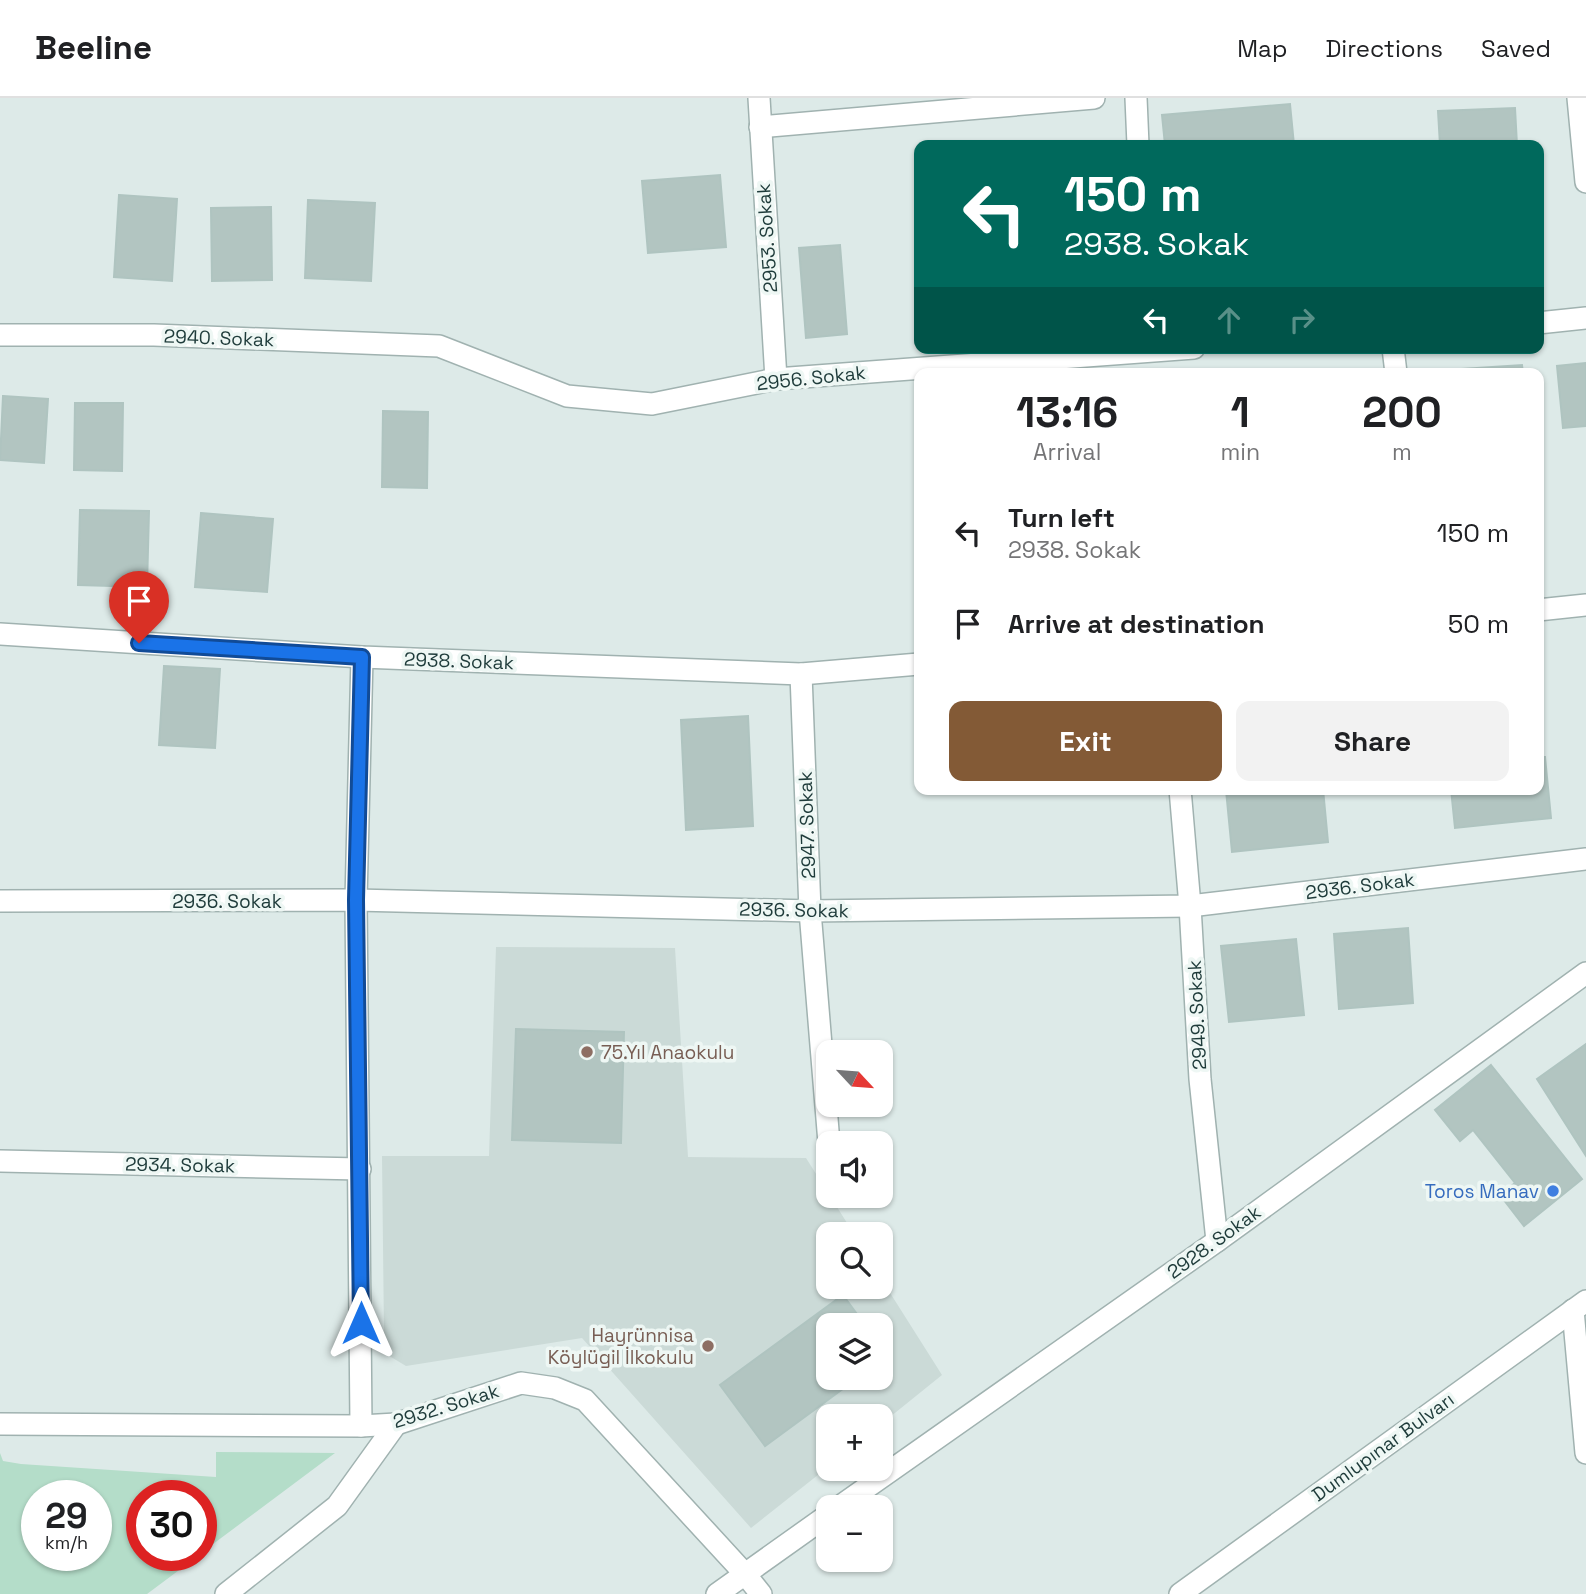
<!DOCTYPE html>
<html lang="en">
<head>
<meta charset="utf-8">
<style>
  :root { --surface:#fff; --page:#f2f2f2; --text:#202124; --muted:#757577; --line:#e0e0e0; --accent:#835a36 }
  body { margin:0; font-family:"Space Grotesk",sans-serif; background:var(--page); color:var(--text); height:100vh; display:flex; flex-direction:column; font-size:26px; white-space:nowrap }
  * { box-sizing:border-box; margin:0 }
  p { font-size:23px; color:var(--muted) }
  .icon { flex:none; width:38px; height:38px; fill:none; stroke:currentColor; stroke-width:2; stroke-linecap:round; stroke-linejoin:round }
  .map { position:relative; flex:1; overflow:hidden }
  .panel { position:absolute; left:914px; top:270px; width:630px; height:427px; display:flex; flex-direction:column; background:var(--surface); border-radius:14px; box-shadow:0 2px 5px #0004 }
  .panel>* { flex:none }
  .guide { position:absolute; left:914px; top:42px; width:630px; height:214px; border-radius:14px; box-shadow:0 2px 5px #0004; background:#00695c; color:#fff; overflow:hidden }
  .needle { width:46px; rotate:116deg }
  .buttons { position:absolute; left:816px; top:942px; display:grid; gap:14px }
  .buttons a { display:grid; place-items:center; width:77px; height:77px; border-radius:14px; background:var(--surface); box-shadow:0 2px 5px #0004; font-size:35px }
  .speed { position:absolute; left:21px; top:1382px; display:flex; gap:14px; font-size:35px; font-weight:700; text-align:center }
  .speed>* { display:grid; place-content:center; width:91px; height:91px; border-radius:50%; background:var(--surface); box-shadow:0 2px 5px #0004; line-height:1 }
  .speed small { font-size:18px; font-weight:400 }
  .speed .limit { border:10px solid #d22; background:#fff; color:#111 }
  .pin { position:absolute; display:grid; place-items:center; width:60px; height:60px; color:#fff; margin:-72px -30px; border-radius:50% 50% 50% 0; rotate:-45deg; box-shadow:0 0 7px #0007 }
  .pin .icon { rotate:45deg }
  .me { position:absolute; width:77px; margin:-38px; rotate:0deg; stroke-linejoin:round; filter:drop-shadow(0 0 5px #0008) }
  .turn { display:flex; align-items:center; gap:24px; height:147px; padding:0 35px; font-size:32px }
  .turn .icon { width:91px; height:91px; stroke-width:2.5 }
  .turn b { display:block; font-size:49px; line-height:60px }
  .lanes { display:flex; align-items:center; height:66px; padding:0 35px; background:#0003; justify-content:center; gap:35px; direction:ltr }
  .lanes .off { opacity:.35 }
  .eta { display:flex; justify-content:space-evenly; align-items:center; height:119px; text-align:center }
  .eta b { font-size:42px; font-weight:600; line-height:49px }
  .button { display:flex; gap:14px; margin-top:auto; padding:14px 35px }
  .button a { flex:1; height:80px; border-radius:14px; background:var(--accent); color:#fff; font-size:28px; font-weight:600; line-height:80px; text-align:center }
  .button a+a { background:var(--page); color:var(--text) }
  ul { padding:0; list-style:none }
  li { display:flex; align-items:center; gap:21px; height:91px; padding:0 35px }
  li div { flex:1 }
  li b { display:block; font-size:26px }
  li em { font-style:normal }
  header { display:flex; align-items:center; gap:42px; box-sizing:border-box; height:98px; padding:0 35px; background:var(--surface); border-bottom:2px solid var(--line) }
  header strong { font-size:33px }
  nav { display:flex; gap:38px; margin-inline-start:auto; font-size:24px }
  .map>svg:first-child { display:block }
  .built { fill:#cbdad7; fill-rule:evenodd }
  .green { fill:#b4ddc9; fill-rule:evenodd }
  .building { fill:#b2c5c1; stroke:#afc4c0; stroke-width:2 }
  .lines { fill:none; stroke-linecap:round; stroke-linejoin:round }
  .minor-casing { stroke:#a0b2b0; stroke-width:24 }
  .minor { stroke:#fff; stroke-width:21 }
  .route-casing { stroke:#114b97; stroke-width:18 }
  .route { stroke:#1a73e8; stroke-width:12 }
  .education-dot { fill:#8d6e63; stroke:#eef7f4; stroke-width:2.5 }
  .shop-dot { fill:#3f7fe0; stroke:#eef7f4; stroke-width:2.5 }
  .labels { text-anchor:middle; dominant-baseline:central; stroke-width:7; stroke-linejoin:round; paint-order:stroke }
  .street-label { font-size:19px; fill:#1e3b3a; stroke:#eef7f4 }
  .education-label { font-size:19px; fill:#785e54; stroke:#eef7f4; text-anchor:start }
  .shop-label { font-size:19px; fill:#366cbe; stroke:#eef7f4; text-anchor:end }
</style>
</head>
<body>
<header>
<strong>Beeline</strong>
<nav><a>Map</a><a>Directions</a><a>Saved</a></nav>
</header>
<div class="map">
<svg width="1586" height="1496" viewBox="0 0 1586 1496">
  <rect width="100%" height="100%" fill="#ddeae8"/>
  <path class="built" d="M496,849L675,850L688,1059L806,1060L854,1136H828V1188H880V1179L942,1277L880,1327V1318H828V1369L751,1430L582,1240L406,1268L386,1256L384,1235L382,1058H489ZM828,1227H880V1279H828Z"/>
  <path class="green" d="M216,1354L335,1355L201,1455V1398H142V1458H198L147,1496H0V1355L3,1363L21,1366L216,1379ZM96,1398V1458H37V1398Z"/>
  <g class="building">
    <polygon points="1290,6 1294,47 1165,47 1162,17"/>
    <polygon points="1515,10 1517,47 1440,47 1438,13"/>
    <polygon points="720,77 726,149 648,155 642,83"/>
    <polygon points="119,97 177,101 172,183 114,179"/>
    <polygon points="308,102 375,105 371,183 305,180"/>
    <polygon points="271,109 272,182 212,183 211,110"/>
    <polygon points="840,147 847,236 806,240 799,150"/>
    <polygon points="1586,265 1586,328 1563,330 1557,268"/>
    <polygon points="1522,267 1523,275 1433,275 1432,273"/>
    <polygon points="3,298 48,301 44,365 0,362"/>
    <polygon points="75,305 123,305 122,373 74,372"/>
    <polygon points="383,313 428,314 427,390 382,389"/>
    <polygon points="80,412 149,413 147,489 78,487"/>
    <polygon points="201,415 273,421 267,494 195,489"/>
    <polygon points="164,568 220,571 215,650 159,647"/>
    <polygon points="748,618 753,728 686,732 681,622"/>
    <polygon points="1538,659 1545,659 1551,720 1455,730 1451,691 1538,691"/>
    <polygon points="1323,691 1328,744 1232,754 1226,692"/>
    <polygon points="1408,830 1413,905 1339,911 1334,836"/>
    <polygon points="1296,841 1304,917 1229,924 1221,848"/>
    <polygon points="516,931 624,934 621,1045 512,1042"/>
    <polygon points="1586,946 1586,1058 1537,981"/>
    <polygon points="1491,967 1582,1081 1524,1128 1500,1097 1515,1085 1473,1032 1460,1043 1435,1012"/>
    <polygon points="843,1197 865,1227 828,1227 828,1279 859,1279 765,1348 720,1287"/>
  </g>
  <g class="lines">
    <g class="minor-casing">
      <g id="minor">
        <polyline points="759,0 776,281"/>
        <polyline points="1136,0 1138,47"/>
        <polyline points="1578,0 1586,84"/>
        <polyline points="760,29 1094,0"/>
        <polyline points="1538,225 1586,220"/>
        <polyline points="0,237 154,237 439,248 567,298 652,306 776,281 1194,250"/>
        <polyline points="1393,250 1396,275"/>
        <polyline points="1538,512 1586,507"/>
        <polyline points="0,536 362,559 801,576 919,566"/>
        <polyline points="801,576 810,813 829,1045"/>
        <polyline points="1180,691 1190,808 1200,981 1217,1143"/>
        <polyline points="0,803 356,802 810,813 1190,808 1586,761"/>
        <polyline points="0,1063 360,1071"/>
        <polyline points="1573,1212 1586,1355"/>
        <polyline points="0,1326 361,1328 396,1326 521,1285 555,1290 585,1302 745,1476 761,1496"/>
        <polyline points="361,1328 356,802 362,559"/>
        <polyline points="839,1409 1217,1143 1586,875"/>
        <polyline points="226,1496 337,1408 396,1326"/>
        <polyline points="717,1496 828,1417"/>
        <polyline points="1180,1496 1586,1203"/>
      </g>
    </g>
    <use href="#minor" class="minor"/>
  </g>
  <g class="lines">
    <g class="route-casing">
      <polyline id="route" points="139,545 362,559 356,802 361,1225"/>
    </g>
    <use href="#route" class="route"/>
  </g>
  <g class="education-dot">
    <circle cx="587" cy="954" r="7"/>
    <circle cx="708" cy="1248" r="7"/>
  </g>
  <circle class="shop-dot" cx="1553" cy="1093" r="7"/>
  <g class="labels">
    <g class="street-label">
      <text transform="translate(767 140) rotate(-94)">2953. Sokak</text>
      <text transform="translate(219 240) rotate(2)">2940. Sokak</text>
      <text transform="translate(811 280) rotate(-6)">2956. Sokak</text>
      <text transform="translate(459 563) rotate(2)">2938. Sokak</text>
      <text transform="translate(807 727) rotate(-92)">2947. Sokak</text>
      <text transform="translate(1360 788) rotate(-7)">2936. Sokak</text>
      <text x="227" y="803">2936. Sokak</text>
      <text transform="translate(794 812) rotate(1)">2936. Sokak</text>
      <text transform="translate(1197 917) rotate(-93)">2949. Sokak</text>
      <text transform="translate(180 1067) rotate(1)">2934. Sokak</text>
      <text transform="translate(1214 1144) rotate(-36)">2928. Sokak</text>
      <text transform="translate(446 1308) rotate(-17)">2932. Sokak</text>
      <text transform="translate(1383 1349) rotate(-36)">Dumlupınar Bulvarı</text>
    </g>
    <g class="education-label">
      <text x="601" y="954">75.Yıl Anaokulu</text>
      <text x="694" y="1237" text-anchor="end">Hayrünnisa<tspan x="694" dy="22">Köylügil İlkokulu</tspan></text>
    </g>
    <g class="shop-label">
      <text x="1539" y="1093">Toros Manav</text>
    </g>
  </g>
</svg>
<div class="buttons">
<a><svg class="needle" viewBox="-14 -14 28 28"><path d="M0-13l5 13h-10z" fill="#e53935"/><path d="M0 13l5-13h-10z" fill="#757577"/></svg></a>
<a><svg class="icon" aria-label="sound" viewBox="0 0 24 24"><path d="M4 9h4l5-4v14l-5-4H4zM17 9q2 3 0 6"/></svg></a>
<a><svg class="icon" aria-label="search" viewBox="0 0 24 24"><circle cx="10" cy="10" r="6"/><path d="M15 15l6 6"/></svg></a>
<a><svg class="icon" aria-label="layers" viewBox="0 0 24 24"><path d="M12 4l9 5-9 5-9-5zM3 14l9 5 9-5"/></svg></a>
<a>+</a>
<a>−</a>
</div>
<div class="speed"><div>29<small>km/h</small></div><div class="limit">30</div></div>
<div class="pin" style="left:139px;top:545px;background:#d93025"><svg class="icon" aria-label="arrive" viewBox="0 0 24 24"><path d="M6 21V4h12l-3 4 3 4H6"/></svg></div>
<svg class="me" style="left:361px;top:1225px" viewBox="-20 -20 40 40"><path d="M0-17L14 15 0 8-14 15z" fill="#1a73e8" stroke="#fff" stroke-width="4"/></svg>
<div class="guide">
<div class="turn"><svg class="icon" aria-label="left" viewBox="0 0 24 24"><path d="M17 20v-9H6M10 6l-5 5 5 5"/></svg><div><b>150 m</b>2938. Sokak</div></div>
<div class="lanes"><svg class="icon" aria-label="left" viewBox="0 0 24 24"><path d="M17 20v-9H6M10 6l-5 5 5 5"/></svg><svg class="icon off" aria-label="ahead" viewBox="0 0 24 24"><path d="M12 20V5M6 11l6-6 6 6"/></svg><svg class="icon off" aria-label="right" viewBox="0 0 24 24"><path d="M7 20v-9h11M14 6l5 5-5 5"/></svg></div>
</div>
<section class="panel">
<div class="eta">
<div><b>13:16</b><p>Arrival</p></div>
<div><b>1</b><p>min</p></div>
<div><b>200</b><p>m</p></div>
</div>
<ul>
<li><svg class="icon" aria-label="left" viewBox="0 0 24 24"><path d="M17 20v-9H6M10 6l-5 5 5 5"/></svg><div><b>Turn left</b><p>2938. Sokak</p></div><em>150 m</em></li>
<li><svg class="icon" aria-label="arrive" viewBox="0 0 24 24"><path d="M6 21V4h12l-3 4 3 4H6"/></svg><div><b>Arrive at destination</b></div><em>50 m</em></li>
</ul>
<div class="button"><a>Exit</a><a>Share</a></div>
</section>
</div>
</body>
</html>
